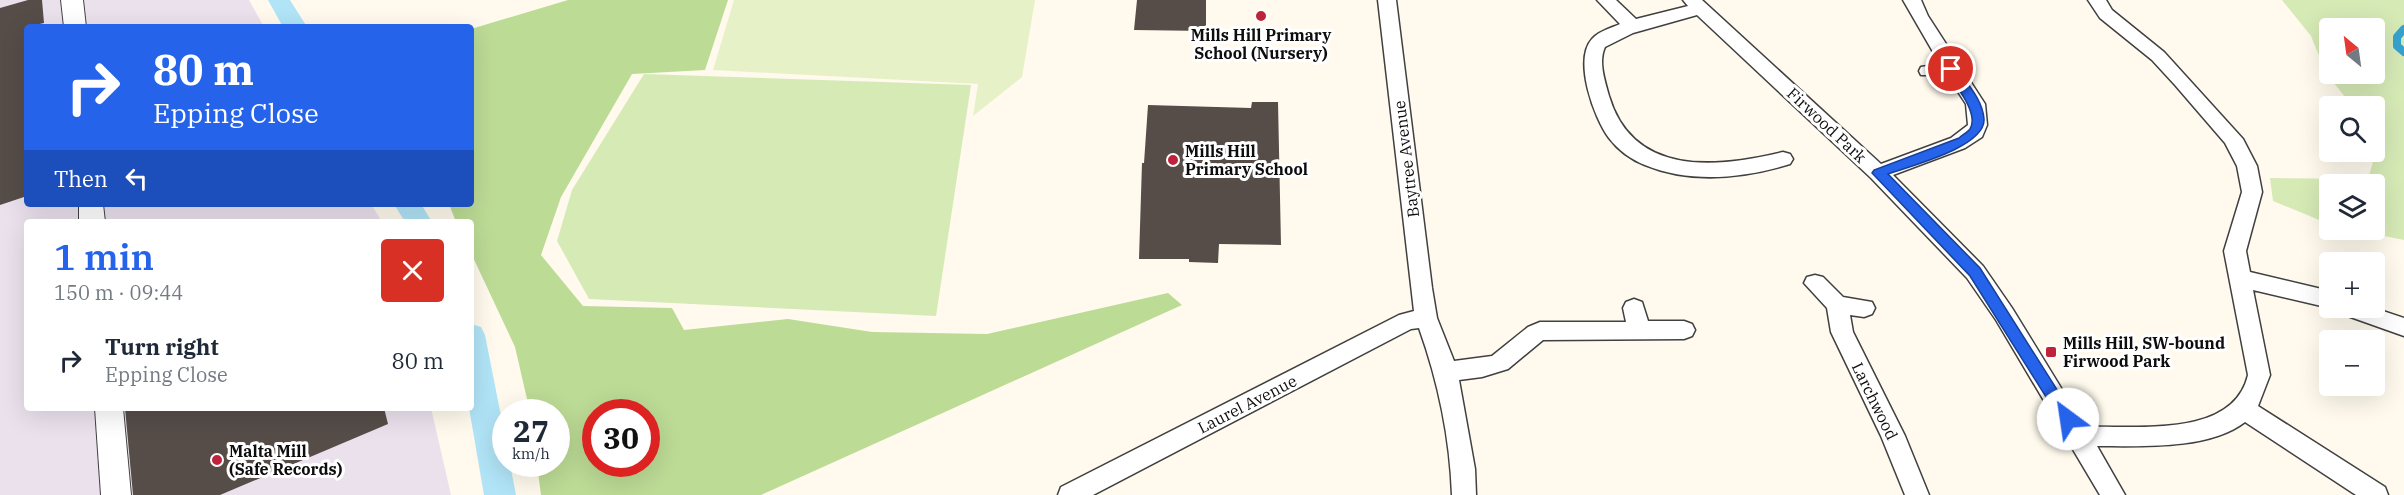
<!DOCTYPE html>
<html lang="en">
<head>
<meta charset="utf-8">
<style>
  :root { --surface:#fff; --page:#f6f6f7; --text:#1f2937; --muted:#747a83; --accent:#2563eb }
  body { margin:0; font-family:"IBM Plex Serif",serif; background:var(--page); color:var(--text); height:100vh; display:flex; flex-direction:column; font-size:22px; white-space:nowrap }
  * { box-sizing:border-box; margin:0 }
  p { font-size:20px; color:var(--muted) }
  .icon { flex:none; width:33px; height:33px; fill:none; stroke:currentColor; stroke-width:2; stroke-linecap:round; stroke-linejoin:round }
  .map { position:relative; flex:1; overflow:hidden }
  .sheet { position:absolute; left:24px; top:219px; width:450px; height:192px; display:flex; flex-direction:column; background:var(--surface); border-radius:6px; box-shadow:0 6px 24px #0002 }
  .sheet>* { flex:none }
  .hud { position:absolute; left:24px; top:24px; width:450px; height:183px; border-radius:6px; box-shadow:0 6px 24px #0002; background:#2563eb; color:#fff; overflow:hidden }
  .needle { width:39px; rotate:331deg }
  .buttons { position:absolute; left:2319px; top:18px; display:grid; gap:12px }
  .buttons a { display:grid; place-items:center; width:66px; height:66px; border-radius:6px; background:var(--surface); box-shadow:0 6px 24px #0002; font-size:30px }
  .speed { position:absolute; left:492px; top:399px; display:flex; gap:12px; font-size:30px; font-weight:700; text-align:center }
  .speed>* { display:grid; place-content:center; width:78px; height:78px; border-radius:50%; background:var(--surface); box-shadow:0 6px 24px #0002; line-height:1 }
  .speed small { font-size:15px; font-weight:400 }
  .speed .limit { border:9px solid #d22; background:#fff; color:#111 }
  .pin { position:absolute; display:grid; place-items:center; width:51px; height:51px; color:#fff; margin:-26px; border:3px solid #fff; border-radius:50%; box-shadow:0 2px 6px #0007 }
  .me { position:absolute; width:66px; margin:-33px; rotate:329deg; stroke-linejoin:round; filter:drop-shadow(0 0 4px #0008) }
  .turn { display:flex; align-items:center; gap:21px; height:126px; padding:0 30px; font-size:27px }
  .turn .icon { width:78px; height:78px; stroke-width:2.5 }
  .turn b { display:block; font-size:42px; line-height:51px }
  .then { display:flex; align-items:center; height:57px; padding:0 30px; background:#0003; gap:12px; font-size:22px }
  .round { display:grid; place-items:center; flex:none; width:63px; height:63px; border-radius:6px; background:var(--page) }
  .overview { display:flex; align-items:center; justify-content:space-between; height:102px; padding:0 30px }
  h1 { font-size:36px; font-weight:600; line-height:45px; color:var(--accent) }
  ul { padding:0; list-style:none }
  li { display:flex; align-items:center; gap:18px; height:78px; padding:0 30px }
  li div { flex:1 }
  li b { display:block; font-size:22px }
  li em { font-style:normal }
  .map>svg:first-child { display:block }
  .industrial { fill:#eae1ec }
  .green { fill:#d6eab6; fill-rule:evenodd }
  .forest { fill:#bcdb95; fill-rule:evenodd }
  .pitch { fill:#e7f1c8 }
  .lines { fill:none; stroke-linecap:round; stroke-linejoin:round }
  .stream { stroke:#37a2cf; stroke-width:8 }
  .canal { fill:#b1e4f7; fill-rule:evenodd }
  .building { fill:#564d49 }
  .minor-casing { stroke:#404040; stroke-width:3 }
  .tertiary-casing { stroke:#404040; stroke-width:2 }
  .minor { fill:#fff; fill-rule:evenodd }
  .tertiary { fill:#fff; fill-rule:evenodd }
  .route { fill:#2563eb; stroke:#184099; stroke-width:1.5 }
  .poi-dot { fill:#bf233b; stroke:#fff; stroke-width:2 }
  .labels { text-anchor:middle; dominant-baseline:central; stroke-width:6; stroke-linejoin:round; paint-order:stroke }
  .poi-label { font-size:16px; font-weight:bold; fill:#0d0d0d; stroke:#fff; text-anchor:start }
  .street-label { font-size:16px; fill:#0d0d0d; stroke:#fff }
</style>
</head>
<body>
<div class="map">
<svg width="2404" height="495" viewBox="0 0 2404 495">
  <rect width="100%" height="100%" fill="#fffaed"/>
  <polygon class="industrial" points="0,0 249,0 264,27 27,27 27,204 371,204 382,222 27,222 27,408 431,408 451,495 0,495"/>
  <g class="green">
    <path d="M2282,0H2404V240L2355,230H2374V184H2330L2329,224L2273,201L2270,178L2368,179L2379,141L2375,135L2374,106H2352L2326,73L2311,36ZM2330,28H2374V74H2330Z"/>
    <polygon points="644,74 971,85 936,316 589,299 557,241 572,190"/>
  </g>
  <path class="forest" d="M568,0H728L705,70L632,74L561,197L541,255L583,306L672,308L684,330L788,319L872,332L987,334L1168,293L1182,305L761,495H541L537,464H556V412H530L515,347L471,253V222H456L449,204H471V29ZM646,412V464H596V412Z"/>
  <polygon class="pitch" points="734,0 1035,0 1022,77 973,116 978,84 713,70"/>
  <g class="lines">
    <polyline class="stream" points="2404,29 2397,37 2397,46 2404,52"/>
    <g class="canal">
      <polygon points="268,0 290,0 307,27 283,27"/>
      <polygon points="394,204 421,204 432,222 405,222"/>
      <polygon points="471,324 481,327 485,335 506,441 506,464 510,464 516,495 484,495 469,408"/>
    </g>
  </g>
  <g class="building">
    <polygon points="28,0 42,0 44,23 27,27 27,196 0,205 0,8"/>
    <polygon points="1137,0 1206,0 1206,31 1134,30"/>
    <polygon points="1252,102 1278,102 1281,245 1219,244 1218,263 1189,262 1189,259 1139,259 1142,163 1144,163 1148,105 1251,108"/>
    <polygon points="125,408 384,408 388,424 220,495 133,495"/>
  </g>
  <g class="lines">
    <g class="minor-casing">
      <g id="minor">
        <path d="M1378,0H1396L1432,288L1437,318L1454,361L1492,356L1528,327L1540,322H1626L1623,308L1626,302L1634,299L1642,302L1648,321H1684L1692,324L1695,330L1692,336L1684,339L1543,340L1508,369L1482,377L1459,380L1475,469L1476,495H1452C1450,438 1438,381 1419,328L1411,329L1093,495H1058L1061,487L1399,315L1414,311Z"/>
        <path d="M1597,0H1616L1636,19L1688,6L1683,0H1702L1881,164L1951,138L1968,125L1966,104L1947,75H1921L1919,71L1921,67L1940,64L1903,0H1921L1928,16L1985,104L1987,125L1982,137L1965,148L1893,175L1983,266L2012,308L2085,427C2135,425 2233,439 2248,375L2224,251L2242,192L2237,166L2225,143L2175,85L2152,60L2100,18L2088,0H2106L2112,10L2164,52L2243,139L2257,166L2262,192L2246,251L2250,272L2330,291V308H2333H2330L2253,290L2270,375L2258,406L2385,487L2388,495H2356L2245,422C2209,450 2140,446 2097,446L2125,495H2100L1996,320L1967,278L1871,178L1697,15L1633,33L1605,47C1598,62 1605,81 1609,96C1633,177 1717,168 1783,152L1790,154L1793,159L1790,164C1744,178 1691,184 1645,165C1632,160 1618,150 1609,138C1594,118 1573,60 1592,39C1599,31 1611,28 1620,24Z"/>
        <polygon points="1815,275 1823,277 1843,297 1872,302 1875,308 1872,314 1864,317 1850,315 1853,332 1905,436 1929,495 1905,495 1881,436 1831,332 1827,308 1804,283 1807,277"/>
        <polygon points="2339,308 2374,308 2404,318 2404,336 2342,314"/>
      </g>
    </g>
    <g class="tertiary-casing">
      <g id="tertiary">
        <polygon points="61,0 83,0 86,27 64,27"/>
        <polygon points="79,204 103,204 105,222 79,222"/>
        <polygon points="95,408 123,408 131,495 101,495"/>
      </g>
    </g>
    <use href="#minor" class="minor"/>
    <use href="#tertiary" class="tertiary"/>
  </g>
  <path class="route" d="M1951,65L1955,66C1966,82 1983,100 1984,119C1986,147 1910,166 1888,174L1980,268L2073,415L2076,419L2073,424H2063L1970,276L1872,173L1874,170L1959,138C1962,135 1968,132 1970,129C1980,113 1953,82 1945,69Z"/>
  <g class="poi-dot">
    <circle cx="1261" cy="16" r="6"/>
    <circle cx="1173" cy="160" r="6"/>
    <rect x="2045" y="346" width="12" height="12" rx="3"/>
    <circle cx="217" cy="460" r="6"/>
  </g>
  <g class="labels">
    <g class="poi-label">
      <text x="1261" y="35" text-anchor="middle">Mills Hill Primary<tspan x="1261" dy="18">School (Nursery)</tspan></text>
      <text x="1185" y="151">Mills Hill<tspan x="1185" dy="18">Primary School</tspan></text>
      <text x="2063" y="343">Mills Hill, SW-bound<tspan x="2063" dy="18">Firwood Park</tspan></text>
      <text x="229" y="451">Malta Mill<tspan x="229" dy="18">(Safe Records)</tspan></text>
    </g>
    <g class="street-label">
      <text transform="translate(1827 125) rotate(43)">Firwood Park</text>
      <text transform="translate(1406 159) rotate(-97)">Baytree Avenue</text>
      <text transform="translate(1875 401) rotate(64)">Larchwood</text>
      <text transform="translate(1247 404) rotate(-27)">Laurel Avenue</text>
    </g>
  </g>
</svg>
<div class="buttons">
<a><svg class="needle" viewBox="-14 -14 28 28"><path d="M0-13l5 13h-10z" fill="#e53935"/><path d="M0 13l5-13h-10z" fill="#747a83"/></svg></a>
<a><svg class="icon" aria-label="search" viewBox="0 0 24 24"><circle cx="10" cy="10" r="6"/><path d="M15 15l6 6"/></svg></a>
<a><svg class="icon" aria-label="layers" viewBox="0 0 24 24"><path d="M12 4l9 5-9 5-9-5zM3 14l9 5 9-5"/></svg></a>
<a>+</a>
<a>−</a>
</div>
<div class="speed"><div>27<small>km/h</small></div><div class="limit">30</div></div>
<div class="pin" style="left:1951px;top:69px;background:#d93025"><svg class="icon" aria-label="arrive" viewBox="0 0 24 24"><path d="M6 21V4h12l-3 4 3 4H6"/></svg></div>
<svg class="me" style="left:2068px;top:419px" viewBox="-20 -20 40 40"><circle r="19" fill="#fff"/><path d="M0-13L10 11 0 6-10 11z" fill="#2563eb"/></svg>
<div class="hud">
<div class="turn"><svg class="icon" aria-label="right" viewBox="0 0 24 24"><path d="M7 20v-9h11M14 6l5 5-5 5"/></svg><div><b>80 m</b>Epping Close</div></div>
<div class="then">Then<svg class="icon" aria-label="left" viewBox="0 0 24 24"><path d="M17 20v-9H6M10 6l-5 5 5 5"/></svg></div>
</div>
<section class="sheet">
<div class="overview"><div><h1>1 min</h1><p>150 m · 09:44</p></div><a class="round" style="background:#d93025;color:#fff"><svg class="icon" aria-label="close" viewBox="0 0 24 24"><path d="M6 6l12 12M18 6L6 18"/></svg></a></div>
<ul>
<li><svg class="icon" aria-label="right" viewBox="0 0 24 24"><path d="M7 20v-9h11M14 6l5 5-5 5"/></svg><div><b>Turn right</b><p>Epping Close</p></div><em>80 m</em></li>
</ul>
</section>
</div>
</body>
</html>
